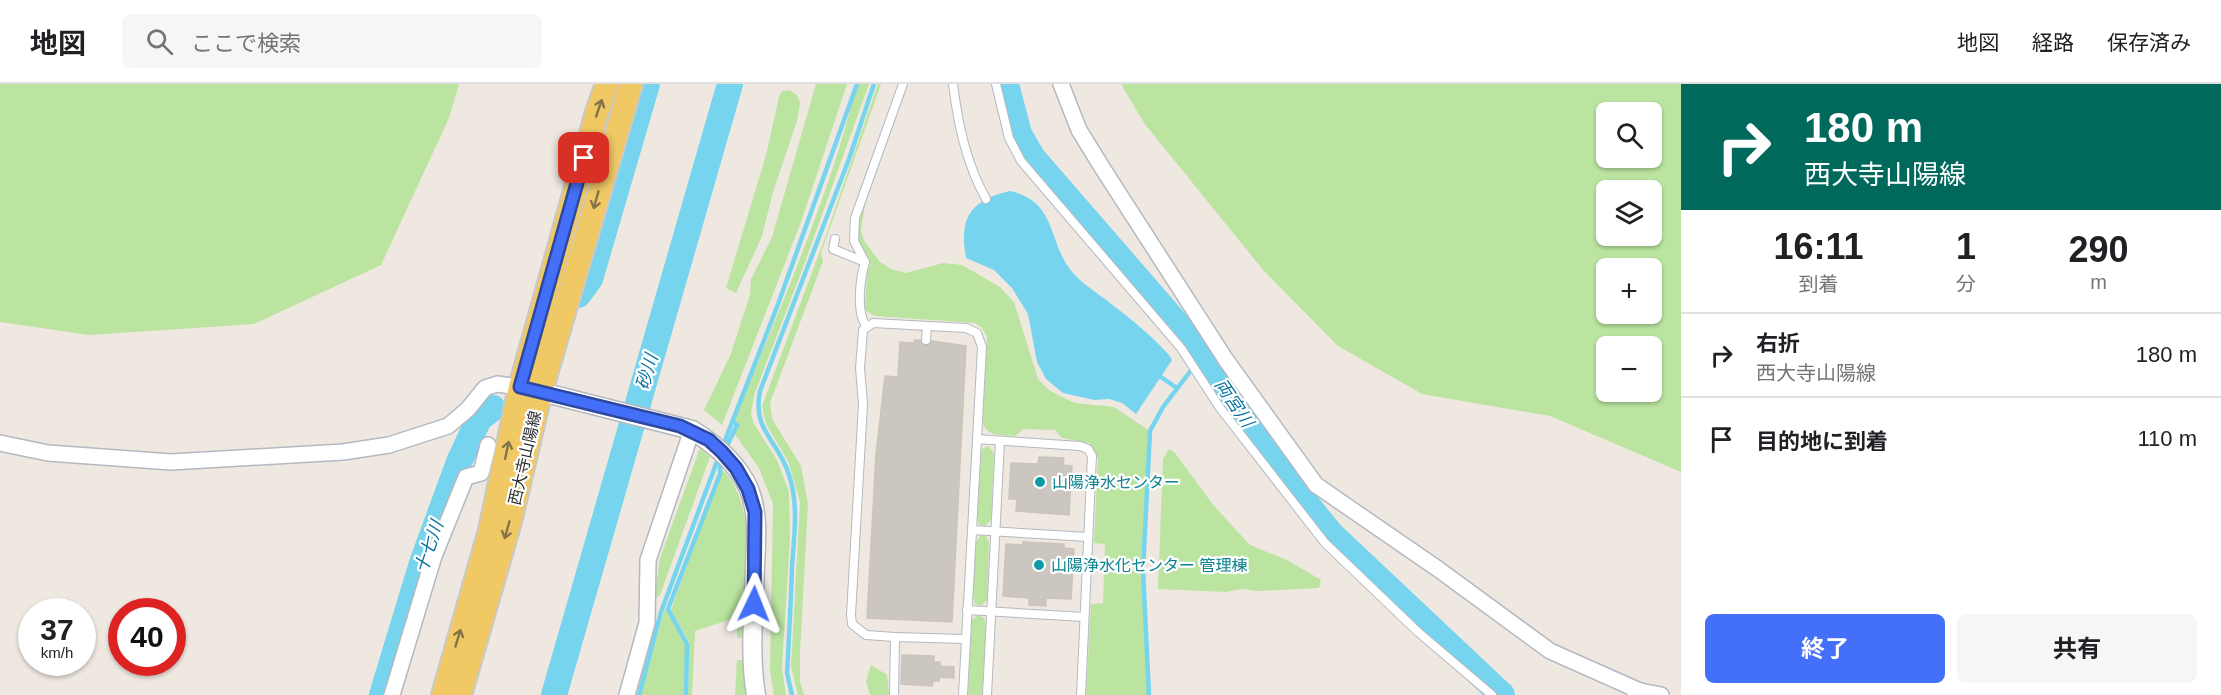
<!DOCTYPE html>
<html lang="ja">
<head>
<meta charset="utf-8">
<style>
  :root { --surface:#fff; --page:#f6f6f6; --text:#202124; --muted:#757577; --line:#e0e0e0; --accent:#446ff8 }
  body { margin:0; font-family:Helvetica,"Noto Sans JP",sans-serif; background:var(--page); color:var(--text); height:100vh; display:flex; flex-direction:column; font-size:22px; white-space:nowrap }
  * { box-sizing:border-box; margin:0 }
  p { font-size:20px; color:var(--muted) }
  .icon { flex:none; width:33px; height:33px; fill:none; stroke:currentColor; stroke-width:2; stroke-linecap:round; stroke-linejoin:round }
  .map { position:relative; flex:1; overflow:hidden }
  .side { display:flex; flex-direction:column; background:var(--surface); width:540px }
  .side>* { flex:none }
  .hud { background:#00695c; color:#fff; overflow:hidden }
  .buttons { position:absolute; left:1596px; top:18px; display:grid; gap:12px }
  .buttons a { display:grid; place-items:center; width:66px; height:66px; border-radius:9px; background:var(--surface); box-shadow:0 2px 4px #0004; font-size:30px }
  .speed { position:absolute; left:18px; top:514px; display:flex; gap:12px; font-size:30px; font-weight:700; text-align:center }
  .speed>* { display:grid; place-content:center; width:78px; height:78px; border-radius:50%; background:var(--surface); box-shadow:0 2px 4px #0004; line-height:1 }
  .speed small { font-size:15px; font-weight:400 }
  .speed .limit { border:9px solid #d22; background:#fff; color:#111 }
  .pin { position:absolute; display:grid; place-items:center; width:51px; height:51px; color:#fff; margin:-26px; border-radius:12px; box-shadow:0 3px 9px #0006 }
  .me { position:absolute; width:66px; margin:-33px; rotate:2deg; stroke-linejoin:round; filter:drop-shadow(0 0 4px #0008) }
  .turn { display:flex; align-items:center; gap:21px; height:126px; padding:0 24px; font-size:27px }
  .turn .icon { width:78px; height:78px; stroke-width:2.5 }
  .turn b { display:block; font-size:42px; line-height:51px }
  .eta { display:flex; justify-content:space-evenly; align-items:center; height:102px; text-align:center }
  .eta b { font-size:36px; font-weight:700; line-height:42px }
  .primary-button { display:flex; gap:12px; margin-top:auto; padding:12px 24px }
  .primary-button a { flex:1; height:69px; border-radius:9px; background:var(--accent); color:#fff; font-size:24px; font-weight:700; line-height:69px; text-align:center }
  .primary-button a+a { background:var(--page); color:var(--text) }
  ul { padding:0; list-style:none }
  li { display:flex; align-items:center; gap:18px; height:84px; padding:0 24px; border-top:2px solid var(--line) }
  li div { flex:1 }
  li b { display:block; font-size:22px }
  li em { font-style:normal }
  header { display:flex; align-items:center; gap:36px; box-sizing:border-box; height:84px; padding:0 30px; background:var(--surface); border-bottom:2px solid var(--line) }
  header strong { font-size:28px }
  nav { display:flex; gap:33px; margin-inline-start:auto; font-size:21px }
  .search { width:420px; height:54px; background:var(--page); display:flex; align-items:center; gap:15px; box-sizing:border-box; padding:0 21px; border-radius:9px; color:var(--muted); font-size:22px }
  main { display:flex; flex:1; min-height:0 }
  .map>svg:first-child { display:block }
  .green { fill:#bae49f; fill-rule:evenodd }
  .water { fill:#77d4ee }
  .lines { fill:none; stroke-linecap:round; stroke-linejoin:round }
  .stream { stroke:#77d4ee; stroke-width:4.5 }
  .river { stroke:#77d4ee; stroke-width:26 }
  .building { fill:#cbc6bf; stroke:#cbc4ba; stroke-width:1.5 }
  .service-casing { stroke:#b4b8c1; stroke-width:10 }
  .minor-casing { stroke:#b4b8c1; stroke-width:18 }
  .tertiary-casing { stroke:#b4b8c1; stroke-width:21 }
  .primary-casing { stroke:#c9c9c9; stroke-width:26 }
  .service { stroke:#fff; stroke-width:8 }
  .minor { stroke:#fff; stroke-width:15 }
  .tertiary { stroke:#fff; stroke-width:18 }
  .primary { stroke:#f0c965; stroke-width:22 }
  .oneway { stroke:#857447 }
  .route-casing { stroke:#2c48a1; stroke-width:15 }
  .route { stroke:#446ff8; stroke-width:10 }
  .culture-dot { fill:#0f9aa8; stroke:#fff; stroke-width:2 }
  .labels { text-anchor:middle; dominant-baseline:central; stroke-width:4.5; stroke-linejoin:round; paint-order:stroke }
  .street-label { font-size:16px; fill:#2e2e2e; stroke:#fff }
  .culture-label { font-size:16px; fill:#0d838f; stroke:#fff; text-anchor:start }
  .water-label { font-size:18px; font-style:italic; fill:#0f76a1; stroke:#fff }
</style>
</head>
<body>
<header>
<strong>地図</strong>
<div class="search"><svg class="icon" aria-label="search" viewBox="0 0 24 24"><circle cx="10" cy="10" r="6"/><path d="M15 15l6 6"/></svg>ここで検索</div>
<nav><a>地図</a><a>経路</a><a>保存済み</a></nav>
</header>
<main>
<div class="map">
<svg width="1681" height="611" viewBox="0 0 1681 611">
  <rect width="100%" height="100%" fill="#efe8e1"/>
  <g class="green">
    <polygon points="0,0 459,0 449,34 381,181 254,240 89,251 0,238"/>
    <polygon points="816,0 847,0 801,138 722,341 704,326 730,272 750,211 751,195 772,153"/>
    <path d="M857,0H869L804,181L754,311L751,330L754,340L777,376L789,408L790,454L782,584L786,611H774L770,587L773,420L759,384L734,349L739,340L735,335C779,225 829,115 857,0Z"/>
    <polygon points="878,0 881,0 821,169 823,177 770,319 772,335 801,382 808,420 800,569 800,598 804,611 798,611 791,582 800,418 788,377 766,340 762,322 826,151"/>
    <path d="M1121,0H1681V388L1550,332L1422,310L1338,262L1264,187L1144,39ZM1606,28H1652V74H1606ZM1606,106H1652V152H1606ZM1606,184H1652V230H1606ZM1606,262H1652V308H1606Z"/>
    <polygon points="789,6 797,11 800,19 797,37 773,108 762,152 736,209 726,204 766,71 779,13 782,7"/>
    <path d="M865,121L861,146L864,157L880,178L891,185L906,189L943,179L962,181L1000,203L1014,218L1038,295L1050,307L1075,319L1114,323L1148,346L1141,486L1149,611H1086L1091,520L1103,519L1105,460L1094,459L1098,375L1090,359L1062,354L1055,346L1023,345L1015,352C1002,351 987,353 983,339L987,253L982,244L975,239L875,232L865,226L867,186L871,180C856,156 855,149 862,122Z"/>
    <polygon points="988,362 994,369 991,436 985,442 979,441 977,432 981,370 982,365"/>
    <polygon points="700,364 710,373 660,511 654,516 660,474"/>
    <polygon points="1169,365 1175,369 1214,422 1250,461 1287,476 1321,496 1319,504 1258,507 1242,505 1226,508 1158,505 1163,375"/>
    <path d="M722,385C760,423 746,505 744,554H737L738,533L695,547L692,611H688L689,558L671,526Z"/>
    <polygon points="981,451 986,452 989,458 987,516 981,522 975,520 973,512 976,458"/>
    <polygon points="665,524 668,525 687,562 685,611 640,611"/>
    <polygon points="978,531 984,534 986,542 982,611 968,611 972,536"/>
    <polygon points="737,576 743,576 746,611 735,611"/>
    <polygon points="871,581 887,591 889,611 870,611 866,597"/>
  </g>
  <path class="water" d="M1010,107C1059,118 1047,161 1074,190C1084,201 1099,210 1110,219C1131,235 1151,251 1169,271L1172,276L1136,330L1122,319L1109,315L1094,316L1063,309L1046,295L1037,278L1028,230L1012,204L994,186L966,174C959,134 970,116 1010,107Z"/>
  <g class="lines">
    <g class="stream">
      <polyline points="1161,293 1177,304"/>
      <polyline points="722,364 777,223 857,0"/>
      <polyline points="725,366 737,341 733,337"/>
      <polyline points="639,611 661,528 719,372"/>
      <polyline points="686,611 687,560 668,525 720,390 720,376"/>
      <path d="M792,611L787,589C789,554 791,518 792,483C794,453 799,420 789,391C778,355 752,348 760,307L849,75L874,0"/>
      <polyline points="1149,611 1143,486 1150,347 1163,323 1202,272"/>
    </g>
    <g class="river">
      <polyline points="1006,0 1019,50 1033,74 1191,256 1284,392 1331,450 1502,611"/>
      <polyline points="578,211 590,195 647,0"/>
      <polyline points="382,611 422,479 459,378 479,335 493,324"/>
      <polyline points="554,611 730,0"/>
    </g>
  </g>
  <g class="building">
    <polygon points="915,256 920,256 925,262 932,257 966,262 952,538 867,534 876,370 885,292 898,293 900,258 914,259"/>
    <polygon points="1039,373 1064,374 1063,381 1072,382 1069,431 1016,427 1017,415 1009,415 1011,379 1038,380"/>
    <polygon points="1023,458 1064,460 1064,464 1074,465 1071,515 1046,514 1046,522 1029,521 1029,514 1003,512 1006,460 1023,461"/>
    <polygon points="902,571 934,572 934,578 940,578 940,582 954,583 954,594 939,593 939,597 933,597 932,602 901,600"/>
  </g>
  <g class="lines">
    <g class="service-casing">
      <g id="service">
        <path d="M953,0C958,40 966,79 986,115"/>
        <polyline points="996,0 1009,54 1021,77 1181,264 1220,324 1325,459 1418,548 1492,611"/>
        <polyline points="835,155 833,165 865,178"/>
        <path d="M866,242C856,228 860,195 865,178L854,157L855,134L903,0"/>
        <polyline points="926,256 927,242"/>
        <polyline points="972,446 1088,453"/>
        <polyline points="967,526 1084,533"/>
        <polyline points="895,553 866,551 852,540 851,531 863,320 860,284 863,246 873,239 966,244 977,249 982,263 977,355"/>
        <polyline points="894,611 895,553 964,555"/>
        <polyline points="963,611 977,355 1080,362 1088,365 1092,372 1081,611"/>
        <polyline points="987,611 1000,357"/>
      </g>
    </g>
    <g class="minor-casing">
      <g id="minor">
        <polyline points="1061,0 1079,46 1103,85 1226,276 1316,401 1438,485 1550,567 1640,607"/>
        <polyline points="0,359 48,369 171,378 343,368 389,361 448,342 468,325 485,304 497,300 520,303"/>
        <polyline points="392,611 434,472 466,393 481,389 488,361"/>
        <polyline points="627,611 647,539 648,476 692,346"/>
        <polyline points="1635,611 1640,607 1661,611"/>
      </g>
    </g>
    <g class="tertiary-casing">
      <path id="tertiary" d="M530,305L692,346C716,361 738,380 749,405C759,430 756,457 755,483C754,525 749,569 756,611"/>
    </g>
    <g class="primary-casing">
      <g id="primary">
        <polyline points="443,611 490,446 520,303 597,28 607,0"/>
        <polyline points="460,611 510,438 541,307 631,0"/>
      </g>
    </g>
    <use href="#service" class="service"/>
    <use href="#minor" class="minor"/>
    <use href="#tertiary" class="tertiary"/>
    <use href="#primary" class="primary"/>
  </g>
  <defs><path id="oneway-shaft" d="M-6 0H5M1.5-3L5.5 0L1.5 3" fill="none" stroke-width="1.6" stroke-linecap="round" stroke-linejoin="round" transform="scale(1.5)"/></defs>
  <g class="oneway">
    <use href="#oneway-shaft" transform="translate(599 24) rotate(-71)"/>
    <use href="#oneway-shaft" transform="translate(596 116) rotate(106)"/>
    <use href="#oneway-shaft" transform="translate(507 366) rotate(-78)"/>
    <use href="#oneway-shaft" transform="translate(507 446) rotate(106)"/>
    <use href="#oneway-shaft" transform="translate(458 554) rotate(-73)"/>
  </g>
  <g class="lines">
    <g class="route-casing">
      <polyline id="route" points="584,74 520,303 680,342 709,356 722,368 736,384 748,405 755,428 754,520"/>
    </g>
    <use href="#route" class="route"/>
  </g>
  <g class="culture-dot">
    <circle cx="1040" cy="398" r="6"/>
    <circle cx="1039" cy="481" r="6"/>
  </g>
  <g class="labels">
    <g class="street-label">
      <text transform="translate(525 374) rotate(-77)">西大寺山陽線</text>
    </g>
    <g class="culture-label">
      <text x="1052" y="398">山陽浄水センター</text>
      <text x="1051" y="481">山陽浄水化センター 管理棟</text>
    </g>
    <g class="water-label">
      <text transform="translate(647 288) rotate(-74)">砂川</text>
      <text transform="translate(1234 319) rotate(56)">両宮川</text>
      <text transform="translate(429 463) rotate(-71)">十七川</text>
    </g>
  </g>
</svg>
<div class="buttons">
<a><svg class="icon" aria-label="search" viewBox="0 0 24 24"><circle cx="10" cy="10" r="6"/><path d="M15 15l6 6"/></svg></a>
<a><svg class="icon" aria-label="layers" viewBox="0 0 24 24"><path d="M12 4l9 5-9 5-9-5zM3 14l9 5 9-5"/></svg></a>
<a>+</a>
<a>−</a>
</div>
<div class="speed"><div>37<small>km/h</small></div><div class="limit">40</div></div>
<div class="pin" style="left:584px;top:74px;background:#d93025"><svg class="icon" aria-label="arrive" viewBox="0 0 24 24"><path d="M6 21V4h12l-3 4 3 4H6"/></svg></div>
<svg class="me" style="left:754px;top:520px" viewBox="-20 -20 40 40"><path d="M0-17L14 15 0 8-14 15z" fill="#446ff8" stroke="#fff" stroke-width="4"/></svg>
</div>
<section class="side">
<div class="hud">
<div class="turn"><svg class="icon" aria-label="right" viewBox="0 0 24 24"><path d="M7 20v-9h11M14 6l5 5-5 5"/></svg><div><b>180 m</b>西大寺山陽線</div></div>
</div>
<div class="eta">
<div><b>16:11</b><p>到着</p></div>
<div><b>1</b><p>分</p></div>
<div><b>290</b><p>m</p></div>
</div>
<ul>
<li><svg class="icon" aria-label="right" viewBox="0 0 24 24"><path d="M7 20v-9h11M14 6l5 5-5 5"/></svg><div><b>右折</b><p>西大寺山陽線</p></div><em>180 m</em></li>
<li><svg class="icon" aria-label="arrive" viewBox="0 0 24 24"><path d="M6 21V4h12l-3 4 3 4H6"/></svg><div><b>目的地に到着</b></div><em>110 m</em></li>
</ul>
<div class="primary-button"><a>終了</a><a>共有</a></div>
</section>
</main>
</body>
</html>
